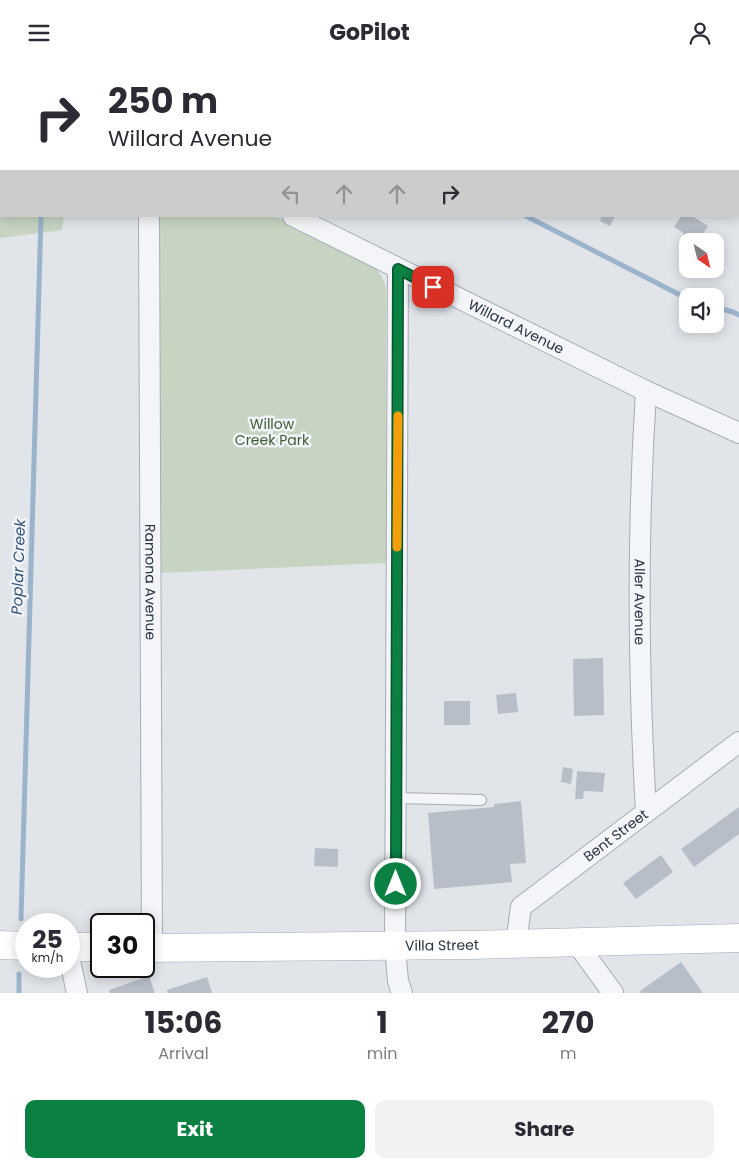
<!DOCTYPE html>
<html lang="en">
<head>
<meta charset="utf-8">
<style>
  :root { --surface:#fff; --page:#f2f2f3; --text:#2b2b33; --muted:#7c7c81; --accent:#0b8043 }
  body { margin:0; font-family:Poppins,sans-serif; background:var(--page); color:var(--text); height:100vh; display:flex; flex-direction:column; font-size:19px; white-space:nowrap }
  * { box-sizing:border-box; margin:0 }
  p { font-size:16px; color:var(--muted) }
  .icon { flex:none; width:28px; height:28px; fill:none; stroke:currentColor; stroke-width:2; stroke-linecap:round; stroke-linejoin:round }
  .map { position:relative; height:928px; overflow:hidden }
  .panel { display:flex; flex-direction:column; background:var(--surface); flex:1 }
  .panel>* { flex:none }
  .banner { position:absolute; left:0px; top:0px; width:740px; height:152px; box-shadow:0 2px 12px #0003; background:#fff; color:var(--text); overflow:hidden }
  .needle { width:32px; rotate:145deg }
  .controls { position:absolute; left:679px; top:168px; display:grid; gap:10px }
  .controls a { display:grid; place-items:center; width:45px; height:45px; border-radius:10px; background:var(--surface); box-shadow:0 2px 12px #0003; font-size:25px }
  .speed { position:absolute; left:15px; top:848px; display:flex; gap:10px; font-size:25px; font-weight:700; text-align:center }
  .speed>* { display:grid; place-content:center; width:65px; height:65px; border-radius:50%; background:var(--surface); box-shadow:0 2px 12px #0003; line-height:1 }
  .speed small { font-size:12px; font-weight:400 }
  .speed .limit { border:2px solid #111; border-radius:8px; background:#fff; color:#111 }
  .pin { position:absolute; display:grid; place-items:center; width:42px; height:42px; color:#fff; margin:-21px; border-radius:10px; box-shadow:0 2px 8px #0006 }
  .me { position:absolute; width:55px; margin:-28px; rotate:0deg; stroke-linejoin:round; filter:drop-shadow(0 0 4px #0008) }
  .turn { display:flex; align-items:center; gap:18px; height:105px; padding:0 25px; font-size:22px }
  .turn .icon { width:65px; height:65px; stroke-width:2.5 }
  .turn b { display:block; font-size:35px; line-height:42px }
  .lanes { display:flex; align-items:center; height:48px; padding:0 25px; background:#0003; justify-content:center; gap:25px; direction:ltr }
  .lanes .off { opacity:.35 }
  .eta { display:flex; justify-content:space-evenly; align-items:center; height:85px; text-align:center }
  .eta b { font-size:30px; font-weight:700; line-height:35px }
  .button { display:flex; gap:10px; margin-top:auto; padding:10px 25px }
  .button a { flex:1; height:58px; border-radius:10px; background:var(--accent); color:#fff; font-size:20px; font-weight:700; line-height:58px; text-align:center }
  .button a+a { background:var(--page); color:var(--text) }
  header { display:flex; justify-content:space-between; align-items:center; height:65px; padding:0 25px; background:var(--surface); font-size:22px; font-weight:700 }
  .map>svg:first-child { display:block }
  .green { fill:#c7d4c2 }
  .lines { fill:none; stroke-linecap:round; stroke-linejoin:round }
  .stream { stroke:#9bb3cb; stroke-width:5 }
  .building { fill:#b8bec7 }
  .service-casing { stroke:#a6acb4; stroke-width:12 }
  .minor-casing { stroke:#a6acb4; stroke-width:22 }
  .primary-casing { stroke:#a0a9b6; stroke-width:29 }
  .service { stroke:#f4f5f8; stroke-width:10 }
  .minor { stroke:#f4f5f8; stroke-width:20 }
  .primary { stroke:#fff; stroke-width:28 }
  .route-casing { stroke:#07532c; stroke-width:12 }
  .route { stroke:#0b8043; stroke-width:9 }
  .slow { stroke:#f59e0b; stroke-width:9 }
  .labels { text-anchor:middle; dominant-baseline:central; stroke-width:5; stroke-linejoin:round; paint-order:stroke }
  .street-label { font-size:14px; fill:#293342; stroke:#f0f3f7 }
  .park-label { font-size:14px; fill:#3e5e35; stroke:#f0f3f7 }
  .water-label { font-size:15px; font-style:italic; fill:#315277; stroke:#f0f3f7 }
</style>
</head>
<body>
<header><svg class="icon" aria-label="menu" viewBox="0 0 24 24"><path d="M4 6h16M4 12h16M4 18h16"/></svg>GoPilot<svg class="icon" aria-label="person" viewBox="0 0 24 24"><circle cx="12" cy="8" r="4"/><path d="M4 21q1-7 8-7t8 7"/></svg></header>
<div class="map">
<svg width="739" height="928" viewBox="0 0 739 928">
  <rect width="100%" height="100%" fill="#e1e5ea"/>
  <g class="green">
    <polygon points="0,0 147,0 1,1 1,151 64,151 62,165 0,173"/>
    <path d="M159,151H275L360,191C374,199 381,207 386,222V498L160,508Z"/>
  </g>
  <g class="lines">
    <g class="stream">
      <polyline points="20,0 22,1"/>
      <polyline points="526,151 688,234"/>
      <polyline points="715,242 733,247 739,250"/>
      <polyline points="21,854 41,151"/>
      <polyline points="19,928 19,909"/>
    </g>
  </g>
  <g class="building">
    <polygon points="602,151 615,151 610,161 600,156"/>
    <polygon points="681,151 692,151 708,161 698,176 688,176 688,181 679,176 684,168 674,162"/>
    <polygon points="603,593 604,650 574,651 573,594"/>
    <polygon points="516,628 518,647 498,649 496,630"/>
    <rect x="444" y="636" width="26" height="24"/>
    <polygon points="563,702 573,704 571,719 561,717"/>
    <polygon points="577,706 605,708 603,727 584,726 583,734 575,734"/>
    <polygon points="521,736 526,798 510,799 512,817 434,824 428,748 494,742 494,739"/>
    <polygon points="739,742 739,769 694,802 681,784"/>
    <polygon points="315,783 338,784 338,802 314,801"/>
    <polygon points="661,790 673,807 636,834 623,818"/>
    <polygon points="681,897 703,928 641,928 640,926"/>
    <polygon points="149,911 155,928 110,928 109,925"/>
    <polygon points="207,912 212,928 168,928 167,925"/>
  </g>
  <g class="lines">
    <g class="service-casing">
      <polyline id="service" points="396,733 481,735"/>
    </g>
    <g class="minor-casing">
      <g id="minor">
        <polyline points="378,0 380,1"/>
        <polyline points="700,0 701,1"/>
        <path id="s1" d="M149,151L152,883"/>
        <path id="s2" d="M293,151L646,326L739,368"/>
        <polyline points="398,204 395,881 398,916 402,928"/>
        <path id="s3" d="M646,326C637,466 638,607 646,747"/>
        <polyline points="575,876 613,928"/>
        <path id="s4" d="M516,878L521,842L739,677"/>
        <polyline points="69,891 77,928"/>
      </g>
    </g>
    <g class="primary-casing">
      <g id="primary">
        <polyline points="0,880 26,881"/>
        <polyline points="69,882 101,882"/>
        <path id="s5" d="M144,883L469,880L739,873"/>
      </g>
    </g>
    <use href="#service" class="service"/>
    <use href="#minor" class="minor"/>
    <use href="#primary" class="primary"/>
  </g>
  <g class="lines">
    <g class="route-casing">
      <polyline id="route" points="396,819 398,204 433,222"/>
    </g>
    <use href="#route" class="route"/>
    <polyline class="slow" points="397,482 398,351"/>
  </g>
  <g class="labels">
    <g class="street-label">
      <text stroke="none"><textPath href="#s2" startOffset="249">Willard Avenue</textPath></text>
      <text stroke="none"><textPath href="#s1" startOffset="366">Ramona Avenue</textPath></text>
      <text stroke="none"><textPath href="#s3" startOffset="211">Aller Avenue</textPath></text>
      <text stroke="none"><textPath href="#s4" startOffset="155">Bent Street</textPath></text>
      <text stroke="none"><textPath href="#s5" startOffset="298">Villa Street</textPath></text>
    </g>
    <g class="park-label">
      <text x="272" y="359">Willow<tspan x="272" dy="16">Creek Park</tspan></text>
    </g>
    <g class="water-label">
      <text transform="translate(18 502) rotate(-88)">Poplar Creek</text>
    </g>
  </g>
</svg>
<div class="controls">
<a><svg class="needle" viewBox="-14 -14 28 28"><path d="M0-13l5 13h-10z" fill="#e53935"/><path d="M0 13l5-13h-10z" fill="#7c7c81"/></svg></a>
<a><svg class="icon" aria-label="sound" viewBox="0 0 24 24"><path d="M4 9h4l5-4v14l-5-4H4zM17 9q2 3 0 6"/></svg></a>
</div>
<div class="speed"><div>25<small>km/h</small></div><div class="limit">30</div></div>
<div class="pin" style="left:433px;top:222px;background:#d93025"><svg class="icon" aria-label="arrive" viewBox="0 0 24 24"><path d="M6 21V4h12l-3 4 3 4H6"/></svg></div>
<svg class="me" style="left:396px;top:819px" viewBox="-20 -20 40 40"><circle r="17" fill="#0b8043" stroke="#fff" stroke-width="3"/><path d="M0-11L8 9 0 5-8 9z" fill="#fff"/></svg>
<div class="banner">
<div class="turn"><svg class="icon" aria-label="right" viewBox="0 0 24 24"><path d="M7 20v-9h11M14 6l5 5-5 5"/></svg><div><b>250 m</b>Willard Avenue</div></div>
<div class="lanes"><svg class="icon off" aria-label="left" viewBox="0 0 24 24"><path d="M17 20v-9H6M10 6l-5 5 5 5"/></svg><svg class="icon off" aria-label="ahead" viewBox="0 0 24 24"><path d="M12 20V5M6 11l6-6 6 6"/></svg><svg class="icon off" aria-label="ahead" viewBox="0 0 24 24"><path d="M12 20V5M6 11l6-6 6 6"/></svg><svg class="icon" aria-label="right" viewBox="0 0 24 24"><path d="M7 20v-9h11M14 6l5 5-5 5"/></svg></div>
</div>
</div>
<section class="panel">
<div class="eta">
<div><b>15:06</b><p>Arrival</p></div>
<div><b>1</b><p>min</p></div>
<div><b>270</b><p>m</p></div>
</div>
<div class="button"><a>Exit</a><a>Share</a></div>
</section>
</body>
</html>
